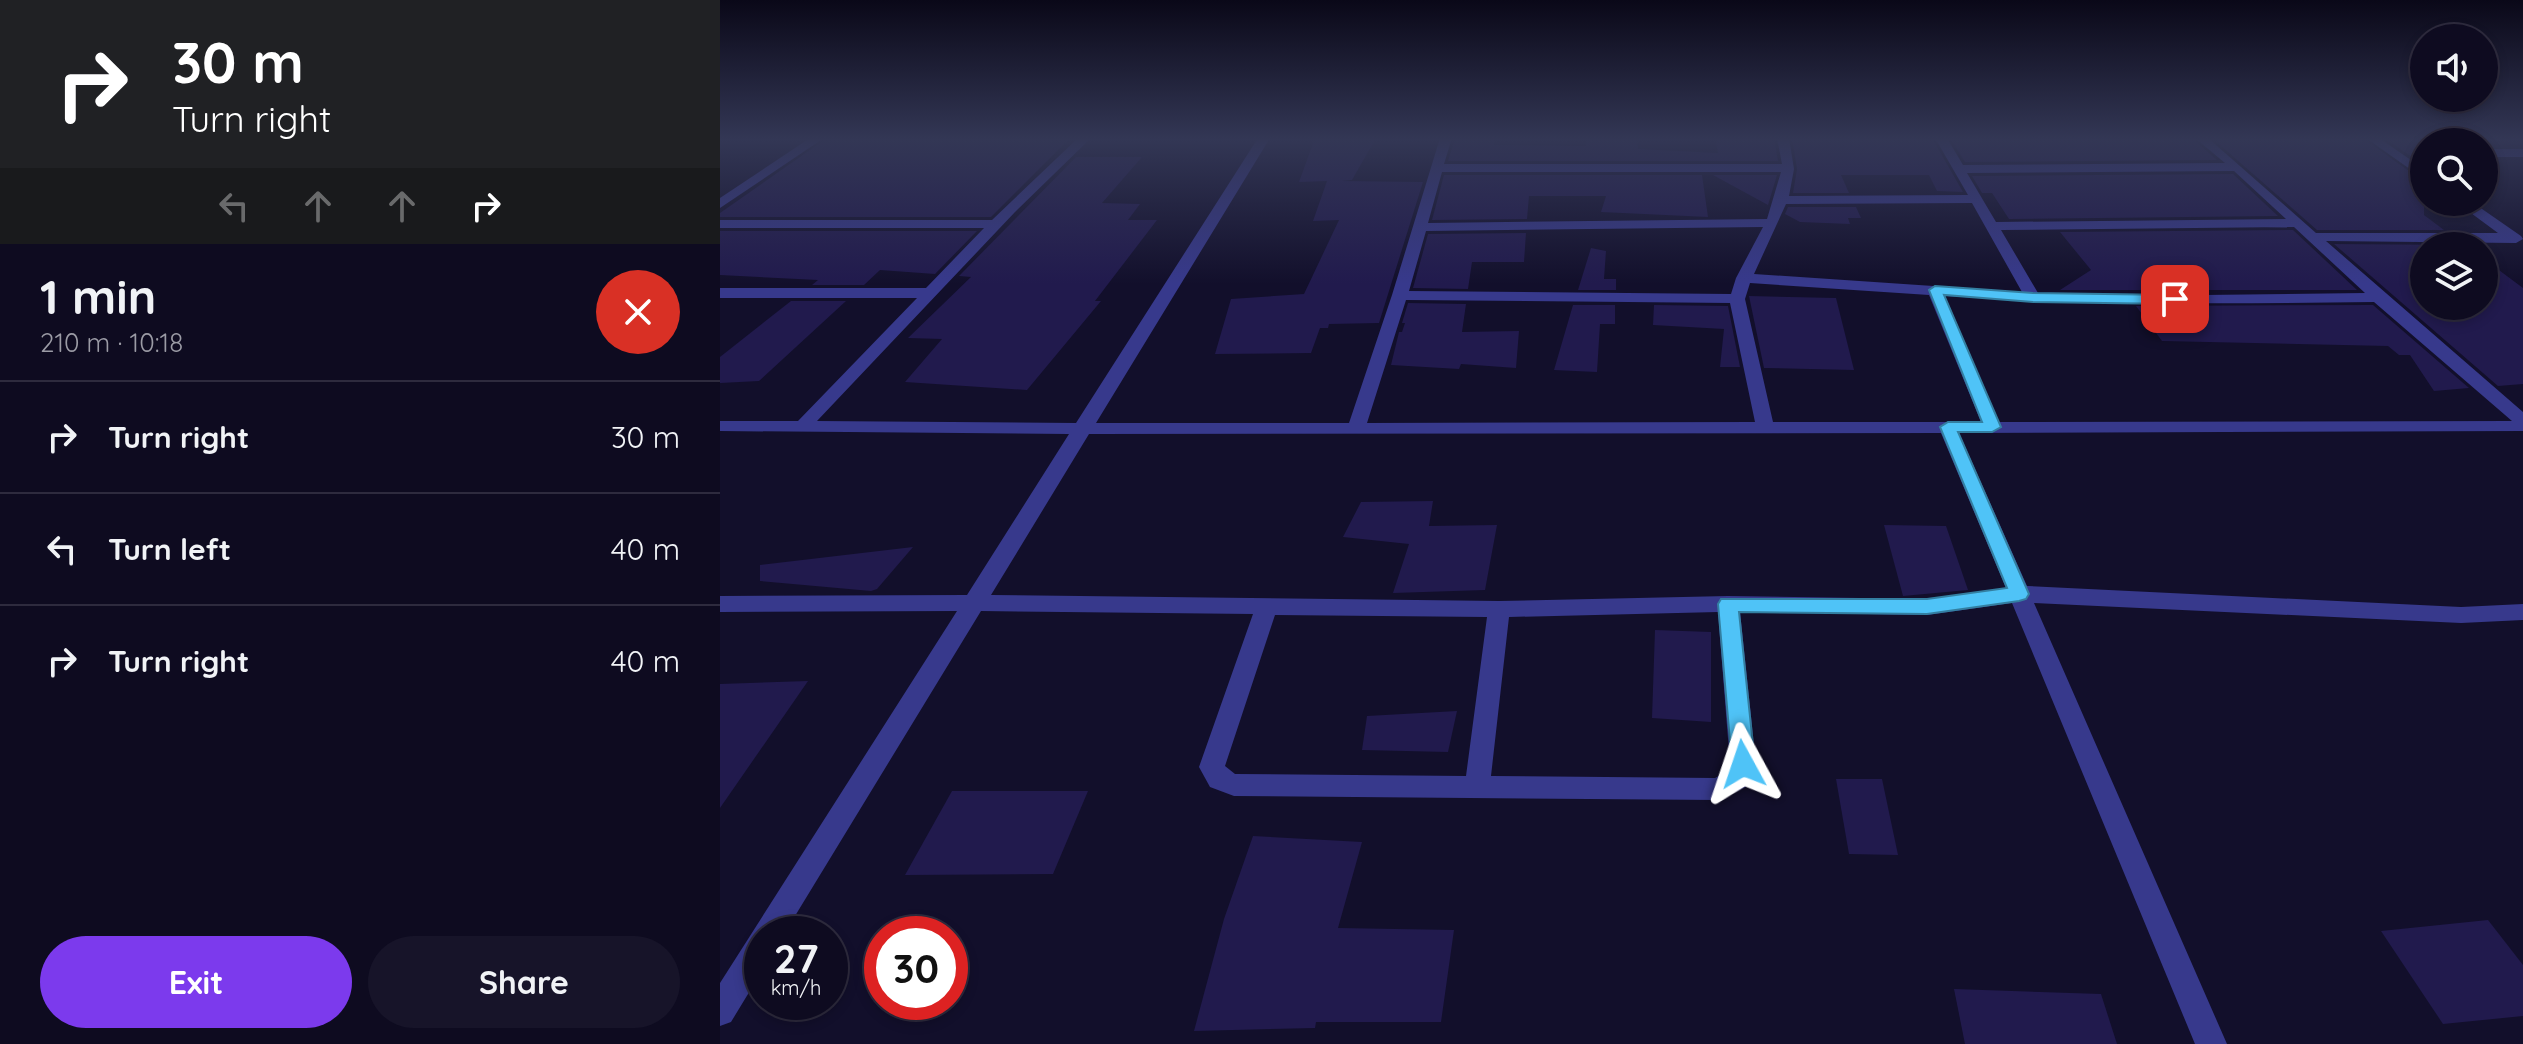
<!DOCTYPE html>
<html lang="en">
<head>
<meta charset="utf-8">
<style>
  :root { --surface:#0e0b20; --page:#171429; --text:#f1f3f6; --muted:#9b9ba5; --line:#2e2b3e; --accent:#7c3aed }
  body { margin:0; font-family:Quicksand,sans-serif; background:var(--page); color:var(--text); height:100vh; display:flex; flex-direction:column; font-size:30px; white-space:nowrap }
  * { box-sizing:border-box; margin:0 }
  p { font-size:26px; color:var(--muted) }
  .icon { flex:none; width:44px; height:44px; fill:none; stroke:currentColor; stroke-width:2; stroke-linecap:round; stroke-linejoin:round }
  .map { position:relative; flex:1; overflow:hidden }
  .side { display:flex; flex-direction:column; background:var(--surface); width:720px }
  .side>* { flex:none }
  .top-card { background:#202124; color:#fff; overflow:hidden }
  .controls { position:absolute; left:1690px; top:24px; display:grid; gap:16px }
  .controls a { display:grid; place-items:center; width:88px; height:88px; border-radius:50%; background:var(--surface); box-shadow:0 4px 12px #0003,0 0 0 2px var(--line); font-size:40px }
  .speed { position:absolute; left:24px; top:916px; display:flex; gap:16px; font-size:40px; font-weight:700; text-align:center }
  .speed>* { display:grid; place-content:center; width:104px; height:104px; border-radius:50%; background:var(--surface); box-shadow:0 4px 12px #0003,0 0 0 2px var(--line); line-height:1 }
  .speed small { font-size:20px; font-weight:400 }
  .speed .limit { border:12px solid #d22; background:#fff; color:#111 }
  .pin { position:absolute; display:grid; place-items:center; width:68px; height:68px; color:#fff; margin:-34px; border-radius:16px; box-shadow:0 4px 12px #0006 }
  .me { position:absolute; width:88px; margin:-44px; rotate:355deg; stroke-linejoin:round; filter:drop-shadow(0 0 6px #0008) }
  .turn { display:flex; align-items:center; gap:28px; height:168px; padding:0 40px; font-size:36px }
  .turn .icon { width:104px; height:104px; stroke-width:2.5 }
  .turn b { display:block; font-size:56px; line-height:68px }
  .lanes { display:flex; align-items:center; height:76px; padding:0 40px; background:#0003; justify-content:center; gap:40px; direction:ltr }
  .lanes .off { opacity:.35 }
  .round { display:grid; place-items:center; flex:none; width:84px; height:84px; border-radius:42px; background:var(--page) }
  .head { display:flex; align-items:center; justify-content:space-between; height:136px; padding:0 40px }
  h1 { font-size:48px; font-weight:700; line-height:60px }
  .button { display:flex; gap:16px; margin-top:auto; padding:16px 40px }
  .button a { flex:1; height:92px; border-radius:48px; background:var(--accent); color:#fff; font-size:32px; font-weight:700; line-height:92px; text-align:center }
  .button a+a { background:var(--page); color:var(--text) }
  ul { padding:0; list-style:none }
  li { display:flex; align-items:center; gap:24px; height:112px; padding:0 40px; border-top:2px solid var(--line) }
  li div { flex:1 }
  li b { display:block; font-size:30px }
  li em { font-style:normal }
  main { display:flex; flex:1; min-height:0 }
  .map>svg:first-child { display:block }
  .building { fill:#211a4d }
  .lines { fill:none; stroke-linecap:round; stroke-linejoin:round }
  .minor { fill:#37398c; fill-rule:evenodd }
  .route { fill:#4fc3f7; stroke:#337fa1; stroke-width:2 }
</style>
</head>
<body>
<main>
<section class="side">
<div class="top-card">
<div class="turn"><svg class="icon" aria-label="right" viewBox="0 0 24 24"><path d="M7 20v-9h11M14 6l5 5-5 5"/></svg><div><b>30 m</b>Turn right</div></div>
<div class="lanes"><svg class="icon off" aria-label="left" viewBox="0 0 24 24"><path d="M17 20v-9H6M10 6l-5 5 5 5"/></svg><svg class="icon off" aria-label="ahead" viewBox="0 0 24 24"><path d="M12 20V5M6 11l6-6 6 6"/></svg><svg class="icon off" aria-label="ahead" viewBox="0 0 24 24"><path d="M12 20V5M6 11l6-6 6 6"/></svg><svg class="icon" aria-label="right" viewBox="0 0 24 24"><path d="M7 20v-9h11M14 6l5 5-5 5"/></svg></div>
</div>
<div class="head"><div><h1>1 min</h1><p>210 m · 10:18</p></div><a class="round" style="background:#d93025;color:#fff"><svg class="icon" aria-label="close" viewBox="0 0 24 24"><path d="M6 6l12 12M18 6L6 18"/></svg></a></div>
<ul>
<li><svg class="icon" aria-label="right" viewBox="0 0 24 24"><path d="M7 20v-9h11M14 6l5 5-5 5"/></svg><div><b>Turn right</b></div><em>30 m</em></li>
<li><svg class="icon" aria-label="left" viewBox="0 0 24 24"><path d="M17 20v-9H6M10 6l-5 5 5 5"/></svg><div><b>Turn left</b></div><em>40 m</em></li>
<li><svg class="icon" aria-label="right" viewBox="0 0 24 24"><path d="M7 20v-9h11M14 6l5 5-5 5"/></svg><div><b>Turn right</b></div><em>40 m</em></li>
</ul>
<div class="button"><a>Exit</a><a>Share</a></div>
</section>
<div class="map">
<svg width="1803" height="1044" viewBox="0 0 1803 1044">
  <rect width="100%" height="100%" fill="#120f2b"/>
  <g class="building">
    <polygon points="107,138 350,138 271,217 0,217 0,213"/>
    <polygon points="595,138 656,138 632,180 621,181 703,182 659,323 609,324 608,328 600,328 591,353 495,354 511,299 584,294 619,220 593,221 607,181 579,182"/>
    <polygon points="735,138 776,138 774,145 866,146 867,138 917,138 918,149 998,153 995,138 1054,138 1058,161 728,161"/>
    <polygon points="1072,138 1212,138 1243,192 1217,191 1209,175 1121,175 1129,193 1073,193 1077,169"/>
    <polygon points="1230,138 1472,138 1497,160 1245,162"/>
    <polygon points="1492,138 1643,138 1704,182 1704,215 1724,230 1597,230"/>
    <polygon points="1664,138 1704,138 1704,165"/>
    <polygon points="356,157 422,157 382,203 420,204 408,220 437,220 375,301 381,301 307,390 185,382 222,339 188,338 251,277 239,276"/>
    <polygon points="1513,174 1558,216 1289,219 1272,193 1262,193 1252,176"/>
    <polygon points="724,175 982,175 988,217 881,212 886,196 809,196 807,219 712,220"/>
    <polygon points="993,175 1057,175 1048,205"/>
    <polygon points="1068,207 1136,207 1141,218 1128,218 1130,224 1080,222 1065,214"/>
    <polygon points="1573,230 1637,290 1340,290 1371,270 1340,232"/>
    <polygon points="0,231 257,231 215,274 160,270 144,285 92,285 98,280 0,275"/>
    <polygon points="806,233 804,262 752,262 748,289 693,288 708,234"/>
    <polygon points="1614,244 1746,245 1704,246 1704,306 1764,306 1764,259 1803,288 1803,384 1778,386"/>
    <polygon points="871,248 886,251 884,279 896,279 896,290 858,290"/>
    <polygon points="1029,296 1116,298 1134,370 1044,368"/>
    <polygon points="71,301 126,301 39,381 0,383 0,357"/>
    <polygon points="688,303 746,304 742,332 799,331 796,368 741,364 739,369 671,365 679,332 682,332 685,323 682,323"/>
    <polygon points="853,305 895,305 895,324 880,324 877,372 834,370"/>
    <polygon points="934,305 1008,306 1020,367 1000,367 1004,329 933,325"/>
    <polygon points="1653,305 1749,388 1714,391 1690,355 1679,355 1668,346 1442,341 1416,306"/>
    <polygon points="713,501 709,526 777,525 765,590 673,593 689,544 623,537 641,502"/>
    <polygon points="1164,525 1226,526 1248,590 1183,596"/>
    <polygon points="193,547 157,589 151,591 40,581 40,565"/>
    <polygon points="935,630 991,632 991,722 932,718"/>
    <polygon points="88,681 0,808 0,684"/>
    <polygon points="737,711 728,752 642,750 647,716"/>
    <polygon points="1116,779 1162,779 1178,855 1129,854"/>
    <polygon points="232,791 368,791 333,874 185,875"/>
    <polygon points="533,836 642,842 618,928 734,930 721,1022 596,1022 595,1028 474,1031 504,919"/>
    <polygon points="1768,920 1803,965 1803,1016 1723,1024 1661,931"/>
    <polygon points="1234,989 1381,994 1397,1044 1245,1044"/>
  </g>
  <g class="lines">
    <g class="minor">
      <polygon points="90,138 104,138 0,208 0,198"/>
      <path d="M358,138H371L295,212L97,421L356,423L538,138H550L376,423H629L672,295L720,138H732L724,164H1062L1057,138H1069L1074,169L1069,196L1248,195L1215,138H1227L1243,165L1505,163L1475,138H1488L1596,233H1778L1736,202H1752L1801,236L1803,239L1796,243L1606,241L1803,412V431L1239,433L1307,586L1741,607L1803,604V620L1741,623L1314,603L1507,1044H1475L1292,603L1207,615L1020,612L1036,764L1026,787L998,800L514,796L490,787L479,767L533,614L261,611L64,934H42V971L11,1022L0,1026V983L237,611L0,612V596L247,595L349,434L0,431V421H78L197,298H0V288H206L264,228H0V220H272ZM1514,171L1566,219L1276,222L1247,173ZM722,172H1061L1047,219L708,223ZM1252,203L1302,292L1034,274L1066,204ZM1043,227L1016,278L1011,294L689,291L706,231ZM1574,227L1645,293L1483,295L1318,293L1281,230ZM1030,283L1209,295L1261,422H1053L1025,299ZM1225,296C1368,305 1511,304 1654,302L1792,421L1279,422ZM686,300L1010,303L1035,422L647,423ZM1221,433L1286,588L1207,599L1008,596L779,601L271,595L369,434ZM998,612L1010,764L1007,771L995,778L771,776L789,617ZM555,615L767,617L746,776L515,774L505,766Z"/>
      <polygon points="1646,138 1659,138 1704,169 1704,179"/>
      <rect x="1764" y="149" width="39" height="8"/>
    </g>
  </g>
  <linearGradient id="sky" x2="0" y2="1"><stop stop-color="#0a0818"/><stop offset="0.49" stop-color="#333755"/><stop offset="1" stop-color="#333755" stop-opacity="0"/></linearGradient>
  <rect width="1803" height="284" fill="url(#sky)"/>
  <polygon class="route" points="1215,286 1313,293 1455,295 1462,299 1455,304 1313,302 1224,295 1281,427 1272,432 1238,432 1309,594 1306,599 1299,601 1207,614 1019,612 1035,764 1032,771 1023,774 1015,771 1012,764 998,604 1001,599 1207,599 1287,588 1220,427 1228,422 1262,422 1209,290"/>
</svg>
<div class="controls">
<a><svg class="icon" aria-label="sound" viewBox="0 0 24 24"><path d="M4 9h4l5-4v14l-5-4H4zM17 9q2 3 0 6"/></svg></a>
<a><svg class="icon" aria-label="search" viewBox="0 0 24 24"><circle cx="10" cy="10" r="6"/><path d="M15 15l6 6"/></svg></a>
<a><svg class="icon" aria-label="layers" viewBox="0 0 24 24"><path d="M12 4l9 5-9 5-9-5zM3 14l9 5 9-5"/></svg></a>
</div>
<div class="speed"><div>27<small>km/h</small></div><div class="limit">30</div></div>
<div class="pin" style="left:1455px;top:299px;background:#d93025"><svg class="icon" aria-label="arrive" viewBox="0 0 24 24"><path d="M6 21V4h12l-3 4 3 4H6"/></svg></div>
<svg class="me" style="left:1023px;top:764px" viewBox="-20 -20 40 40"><path d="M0-17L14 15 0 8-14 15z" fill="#4fc3f7" stroke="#fff" stroke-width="4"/></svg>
</div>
</main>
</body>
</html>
